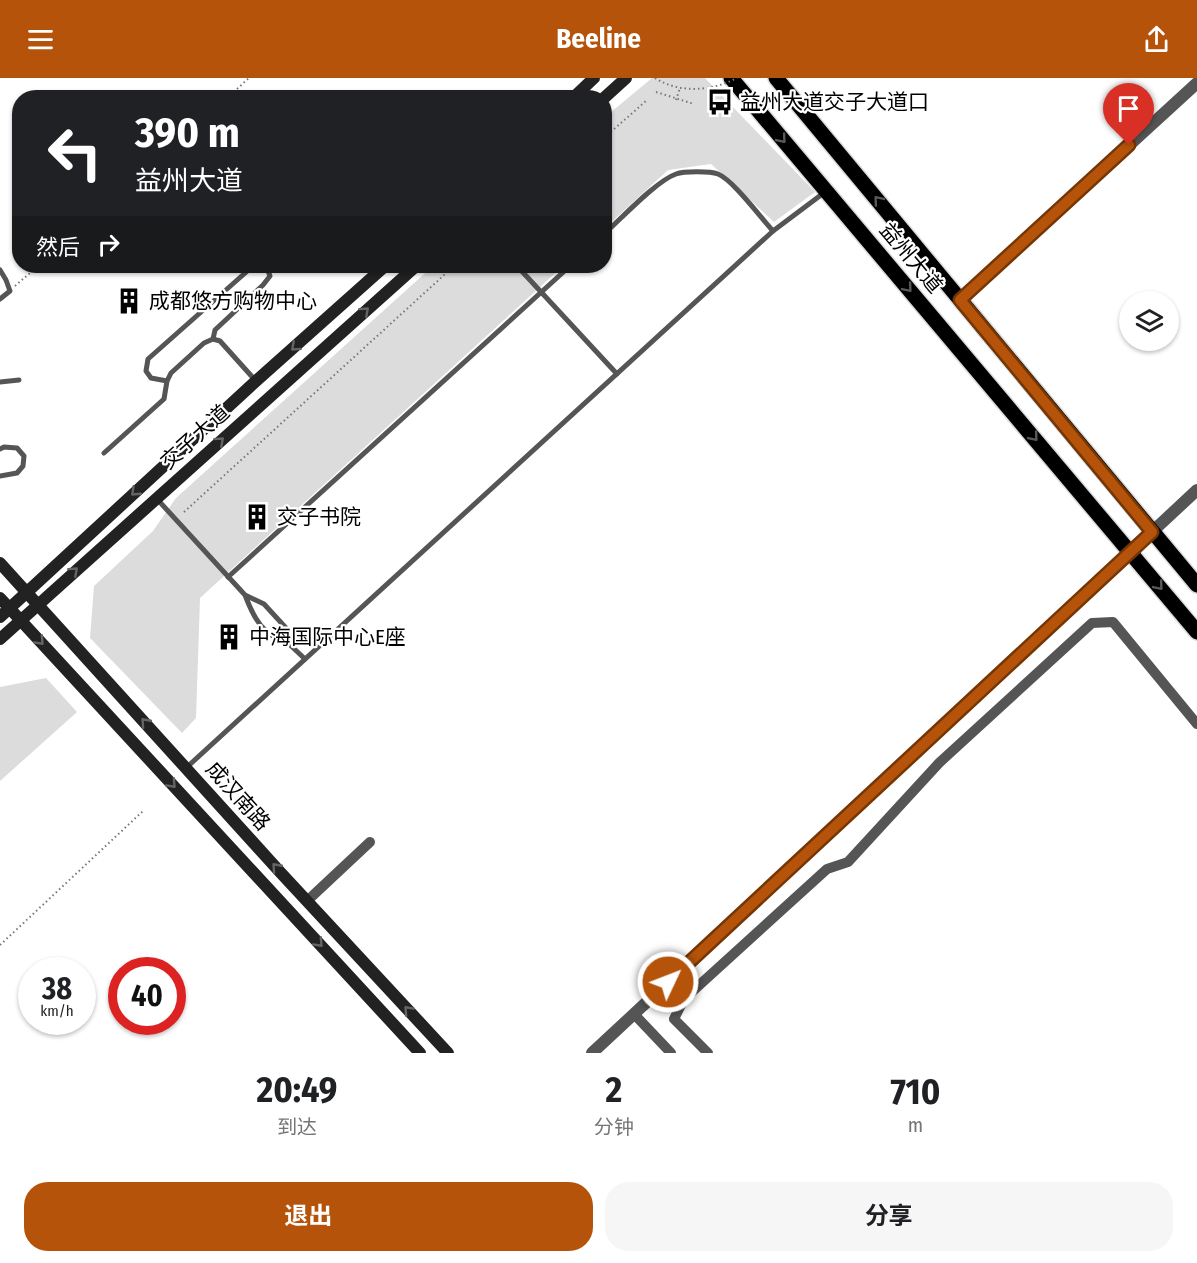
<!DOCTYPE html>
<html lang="zh">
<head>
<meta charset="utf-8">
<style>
  :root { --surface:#fff; --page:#f6f6f6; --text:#202124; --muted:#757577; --accent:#b45309 }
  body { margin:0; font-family:"Fira Sans Condensed","Noto Sans SC",sans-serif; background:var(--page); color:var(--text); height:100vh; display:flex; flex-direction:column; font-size:22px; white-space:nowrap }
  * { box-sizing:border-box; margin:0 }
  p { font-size:20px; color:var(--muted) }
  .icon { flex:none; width:33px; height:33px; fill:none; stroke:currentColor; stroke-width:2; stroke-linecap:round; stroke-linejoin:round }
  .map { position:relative; height:975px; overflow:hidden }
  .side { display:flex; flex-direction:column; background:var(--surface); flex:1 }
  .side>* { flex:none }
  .banner { position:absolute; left:12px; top:12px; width:600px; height:183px; border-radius:24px; box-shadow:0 2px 4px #0004; background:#202124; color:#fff; overflow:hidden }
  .fabs { position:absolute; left:1119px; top:213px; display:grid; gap:12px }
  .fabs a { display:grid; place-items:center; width:60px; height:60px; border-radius:50%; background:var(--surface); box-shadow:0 2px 4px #0004; font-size:30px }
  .speed { position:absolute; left:18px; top:879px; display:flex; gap:12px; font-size:30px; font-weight:700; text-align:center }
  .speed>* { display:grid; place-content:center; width:78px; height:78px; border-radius:50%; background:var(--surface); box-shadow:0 2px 4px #0004; line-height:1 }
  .speed small { font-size:15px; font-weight:400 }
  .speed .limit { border:9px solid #d22; background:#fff; color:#111 }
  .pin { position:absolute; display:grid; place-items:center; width:51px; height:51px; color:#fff; margin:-62px -26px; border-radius:50% 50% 50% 0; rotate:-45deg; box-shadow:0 0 6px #0007 }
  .pin .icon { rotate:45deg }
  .me { position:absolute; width:66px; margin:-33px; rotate:47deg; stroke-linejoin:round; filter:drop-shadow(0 0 4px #0008) }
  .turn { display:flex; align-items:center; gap:21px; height:126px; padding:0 24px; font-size:27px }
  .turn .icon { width:78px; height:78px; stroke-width:2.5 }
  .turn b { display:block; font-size:42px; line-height:51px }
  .then { display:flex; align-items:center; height:57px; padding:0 24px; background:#0003; gap:12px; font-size:22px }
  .eta { display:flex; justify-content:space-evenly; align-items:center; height:102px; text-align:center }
  .eta b { font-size:36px; font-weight:700; line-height:42px }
  .cta { display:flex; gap:12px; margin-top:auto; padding:12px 24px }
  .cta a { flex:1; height:69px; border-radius:24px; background:var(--accent); color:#fff; font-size:24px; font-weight:700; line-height:69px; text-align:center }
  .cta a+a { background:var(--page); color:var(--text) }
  header { display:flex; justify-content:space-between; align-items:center; height:78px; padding:0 24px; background:var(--accent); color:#fff; font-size:27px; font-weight:700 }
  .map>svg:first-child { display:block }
  .green { fill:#dcdcdc }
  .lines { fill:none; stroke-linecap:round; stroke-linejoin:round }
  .primary-casing { stroke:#dbdbdb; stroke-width:18 }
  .path { stroke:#777; stroke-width:2; stroke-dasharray:1.5 3; stroke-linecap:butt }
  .service { stroke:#555; stroke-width:5 }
  .minor { stroke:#555; stroke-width:10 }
  .tertiary { stroke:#555; stroke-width:12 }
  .secondary { stroke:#222; stroke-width:12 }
  .primary { stroke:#000; stroke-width:15 }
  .path-bridge { stroke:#777; stroke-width:2; stroke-dasharray:1.5 3; stroke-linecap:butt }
  .oneway { stroke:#595959 }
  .oneway2 { stroke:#646464 }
  .route-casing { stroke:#753606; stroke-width:15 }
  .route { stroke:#b45309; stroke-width:10 }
  .labels { text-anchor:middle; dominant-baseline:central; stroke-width:4.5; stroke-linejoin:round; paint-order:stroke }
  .poi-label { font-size:21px; fill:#000; stroke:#fff; text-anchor:start }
  .street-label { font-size:21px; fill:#000; stroke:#fff }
</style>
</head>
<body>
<header><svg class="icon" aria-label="menu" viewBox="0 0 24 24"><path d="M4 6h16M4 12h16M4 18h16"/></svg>Beeline<svg class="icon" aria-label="share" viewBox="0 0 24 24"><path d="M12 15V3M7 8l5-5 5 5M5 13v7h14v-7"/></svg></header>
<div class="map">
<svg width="1197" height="975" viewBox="0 0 1197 975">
  <rect width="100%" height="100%" fill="#fff"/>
  <g class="green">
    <polygon points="652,0 705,0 815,114 774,144 711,86 668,92 605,150 604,40"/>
    <polygon points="433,188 563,188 200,520 196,640 182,655 90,560 94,508 153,453 176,420"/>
    <polygon points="46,600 77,634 0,703 0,609"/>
  </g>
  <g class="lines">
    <g class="primary-casing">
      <g id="primary">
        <polyline points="731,0 1197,554"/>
        <polyline points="776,0 1197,507"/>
      </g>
    </g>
    <g class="path">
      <polyline points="656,14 694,26"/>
      <polyline points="227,20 249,0"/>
      <polyline points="676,22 680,10"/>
      <polyline points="604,60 647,22"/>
      <polyline points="15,208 38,188"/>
      <polyline points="184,434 454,188"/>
      <polyline points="0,867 143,733"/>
    </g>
    <g class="service">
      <path d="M604,156C621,141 656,103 676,96C684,93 710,93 718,96C733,102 761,140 773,153L825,114"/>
      <polyline points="517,188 617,296"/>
      <polyline points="0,192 6,202 10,213 0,221"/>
      <polyline points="213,261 215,252 263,207 270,198 266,188"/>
      <polyline points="167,303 151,300 146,293 148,281 253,188"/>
      <polyline points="0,304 19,302"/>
      <polyline points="0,371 4,369 17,370 24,378 23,388 17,395 0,398"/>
      <polyline points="104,375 164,321 167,303 171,295 204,265 213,261 220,263 255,302"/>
      <path d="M157,421L245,517C254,541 263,557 288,565L286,550L264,526L245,517"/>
      <polyline points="228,499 570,188"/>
      <polyline points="288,565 305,581"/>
      <polyline points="186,690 773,153"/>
    </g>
    <g class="minor">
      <polyline points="307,823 370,764"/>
      <polyline points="634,936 671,975"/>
      <polyline points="708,975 674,941 684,921 827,791 848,784 939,685 1092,545 1113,544 1197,646"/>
    </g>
    <g class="tertiary">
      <polyline points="960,222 1197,5"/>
      <polyline points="592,975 1197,412"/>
    </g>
    <g class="secondary">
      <polyline points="573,20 594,0"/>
      <polyline points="604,20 626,0"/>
      <polyline points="0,485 280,794 448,975"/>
      <polyline points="0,520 420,975"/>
      <polyline points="0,539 256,303 385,188"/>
      <polyline points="0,561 416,188"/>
    </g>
    <use href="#primary" class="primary"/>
    <path class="path-bridge" d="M655,0C680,16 712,13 737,0"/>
  </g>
  <defs><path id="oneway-chevron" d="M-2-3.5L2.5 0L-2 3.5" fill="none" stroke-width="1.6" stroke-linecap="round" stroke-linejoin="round" transform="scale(1.5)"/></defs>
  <g class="oneway">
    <use href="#oneway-chevron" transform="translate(782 61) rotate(50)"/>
    <use href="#oneway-chevron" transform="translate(878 122) rotate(-130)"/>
    <use href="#oneway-chevron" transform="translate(908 210) rotate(50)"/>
    <use href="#oneway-chevron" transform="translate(1034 359) rotate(50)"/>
    <use href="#oneway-chevron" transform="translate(1159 508) rotate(50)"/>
  </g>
  <g class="oneway2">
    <use href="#oneway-chevron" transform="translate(365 233) rotate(-42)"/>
    <use href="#oneway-chevron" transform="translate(295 269) rotate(138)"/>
    <use href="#oneway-chevron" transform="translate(220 363) rotate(-42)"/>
    <use href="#oneway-chevron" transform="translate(135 414) rotate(137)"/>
    <use href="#oneway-chevron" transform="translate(74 493) rotate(-42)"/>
    <use href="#oneway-chevron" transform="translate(40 563) rotate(47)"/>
    <use href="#oneway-chevron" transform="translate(145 644) rotate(-132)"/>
    <use href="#oneway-chevron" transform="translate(172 706) rotate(47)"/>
    <use href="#oneway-chevron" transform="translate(276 789) rotate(-132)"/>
    <use href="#oneway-chevron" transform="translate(319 865) rotate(47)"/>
    <use href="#oneway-chevron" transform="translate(408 932) rotate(-133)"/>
  </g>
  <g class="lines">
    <g class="route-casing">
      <polyline id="route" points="668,904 1152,454 960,222 1129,67"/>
    </g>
    <use href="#route" class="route"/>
  </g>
  <defs>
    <g id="bus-bare" transform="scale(2.07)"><path d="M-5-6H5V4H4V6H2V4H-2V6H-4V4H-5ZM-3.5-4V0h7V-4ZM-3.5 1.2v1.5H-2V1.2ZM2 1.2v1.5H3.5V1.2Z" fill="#000" stroke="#fff" stroke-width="2.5" paint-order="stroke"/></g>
    <g id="building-bare" transform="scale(2.07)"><path d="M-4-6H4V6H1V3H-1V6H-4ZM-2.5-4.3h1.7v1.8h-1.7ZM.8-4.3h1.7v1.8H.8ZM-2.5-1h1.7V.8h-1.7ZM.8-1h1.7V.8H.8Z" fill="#000" stroke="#fff" stroke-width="2.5" paint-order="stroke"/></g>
  </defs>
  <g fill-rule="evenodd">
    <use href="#bus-bare" x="720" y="24"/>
    <use href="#building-bare" x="129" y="223"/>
    <use href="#building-bare" x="257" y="439"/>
    <use href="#building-bare" x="229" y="559"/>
  </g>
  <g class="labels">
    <g class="poi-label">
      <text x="740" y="24">益州大道交子大道口</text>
      <text x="149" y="223">成都悠方购物中心</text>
      <text x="277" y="439">交子书院</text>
      <text x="249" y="559">中海国际中心E座</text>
    </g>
    <g class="street-label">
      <text transform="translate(911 180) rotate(50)">益州大道</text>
      <text transform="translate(195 359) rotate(-42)">交子大道</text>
      <text transform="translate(238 718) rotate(48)">成汉南路</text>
    </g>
  </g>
</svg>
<div class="fabs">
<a><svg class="icon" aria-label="layers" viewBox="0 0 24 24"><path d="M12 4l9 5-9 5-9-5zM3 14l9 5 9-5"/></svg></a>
</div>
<div class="speed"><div>38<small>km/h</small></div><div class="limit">40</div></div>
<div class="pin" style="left:1129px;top:67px;background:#d93025"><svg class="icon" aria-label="arrive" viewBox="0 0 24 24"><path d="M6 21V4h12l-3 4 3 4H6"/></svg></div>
<svg class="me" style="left:668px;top:904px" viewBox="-20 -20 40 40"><circle r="17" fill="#b45309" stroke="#fff" stroke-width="3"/><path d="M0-11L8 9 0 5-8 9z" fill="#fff"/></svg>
<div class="banner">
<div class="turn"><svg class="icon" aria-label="left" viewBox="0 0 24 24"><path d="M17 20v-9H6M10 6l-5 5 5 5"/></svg><div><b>390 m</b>益州大道</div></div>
<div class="then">然后<svg class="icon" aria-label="right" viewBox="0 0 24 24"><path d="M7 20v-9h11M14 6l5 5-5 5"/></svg></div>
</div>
</div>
<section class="side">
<div class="eta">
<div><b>20:49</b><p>到达</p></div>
<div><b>2</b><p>分钟</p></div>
<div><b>710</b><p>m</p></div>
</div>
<div class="cta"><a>退出</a><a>分享</a></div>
</section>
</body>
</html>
